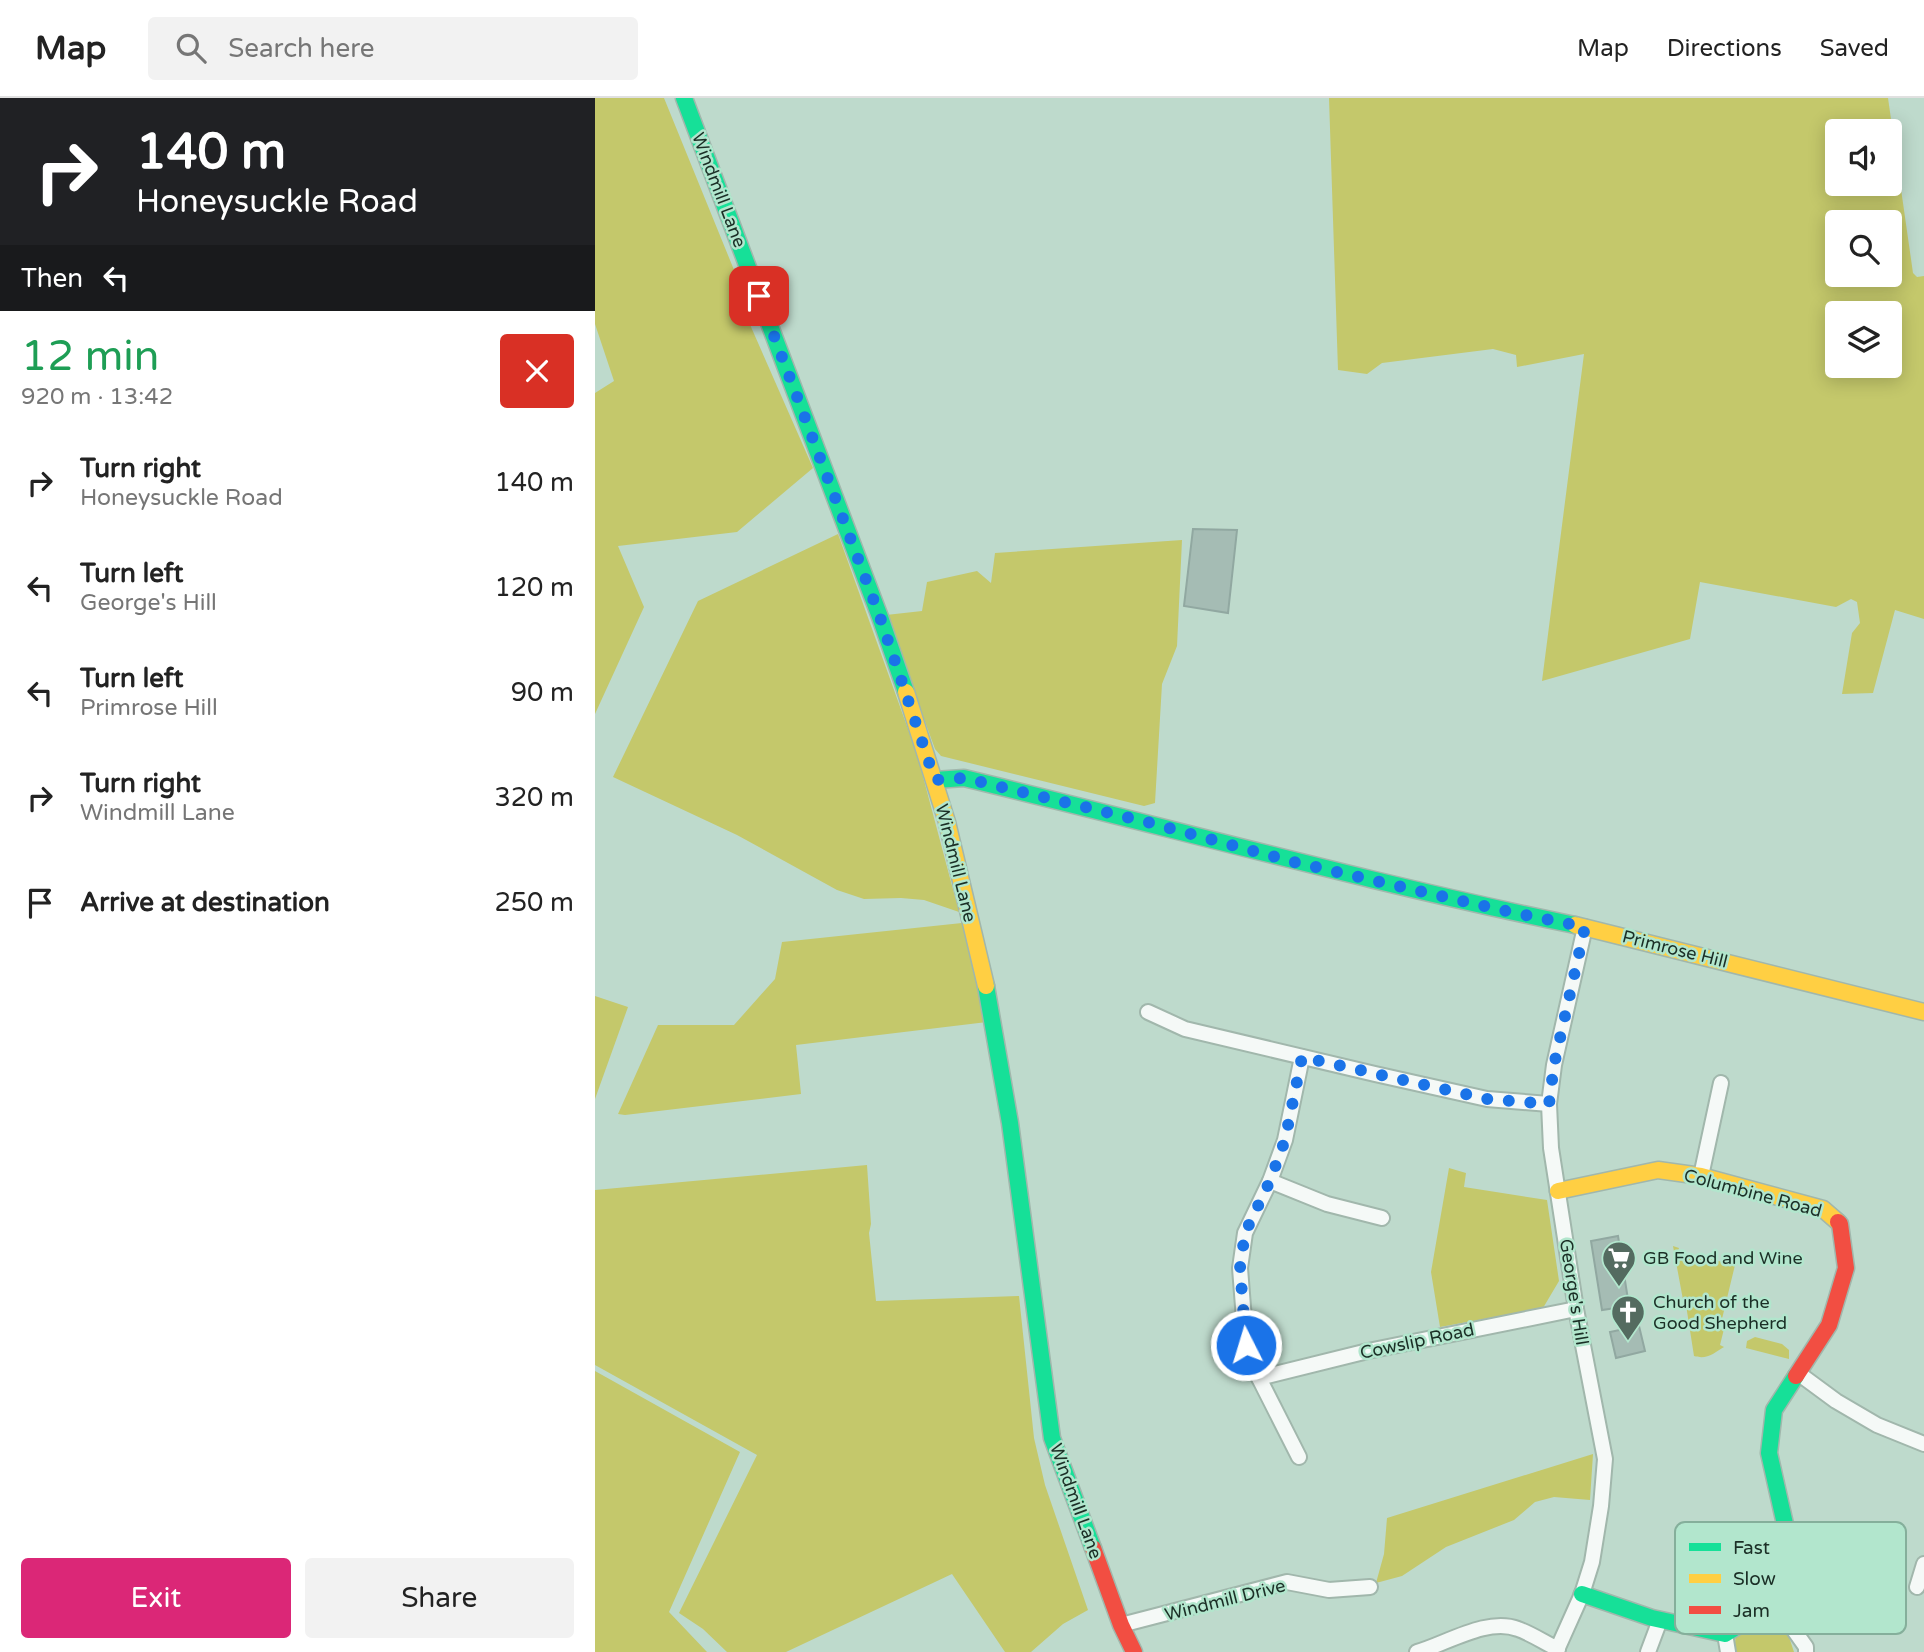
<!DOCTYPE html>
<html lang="en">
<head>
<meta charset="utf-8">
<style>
  :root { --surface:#fff; --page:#f2f2f2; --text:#222; --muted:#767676; --line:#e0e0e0; --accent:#db2777 }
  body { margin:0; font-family:"Varela Round",sans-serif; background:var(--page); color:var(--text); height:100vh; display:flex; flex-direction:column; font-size:26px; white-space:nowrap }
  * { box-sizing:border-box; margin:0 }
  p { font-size:23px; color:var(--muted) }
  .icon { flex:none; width:38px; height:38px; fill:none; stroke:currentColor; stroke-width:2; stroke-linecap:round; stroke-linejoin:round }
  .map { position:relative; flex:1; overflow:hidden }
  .panel { display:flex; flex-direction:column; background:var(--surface); width:595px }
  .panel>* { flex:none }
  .hud { background:#202124; color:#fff; overflow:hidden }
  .fabs { position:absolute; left:1230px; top:21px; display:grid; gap:14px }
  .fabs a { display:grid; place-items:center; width:77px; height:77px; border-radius:7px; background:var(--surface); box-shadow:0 4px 18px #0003; font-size:35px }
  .pin { position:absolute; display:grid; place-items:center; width:60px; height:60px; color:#fff; margin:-30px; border-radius:14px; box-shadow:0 4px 10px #0006 }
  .me { position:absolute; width:77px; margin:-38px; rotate:355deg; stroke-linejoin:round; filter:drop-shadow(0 0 5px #0008) }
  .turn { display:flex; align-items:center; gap:24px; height:147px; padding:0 21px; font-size:32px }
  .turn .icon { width:91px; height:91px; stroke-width:2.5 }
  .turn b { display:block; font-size:49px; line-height:60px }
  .then { display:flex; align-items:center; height:66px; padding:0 21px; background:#0003; gap:14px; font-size:26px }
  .round { display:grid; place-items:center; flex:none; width:74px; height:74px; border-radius:7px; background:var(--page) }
  .summary { display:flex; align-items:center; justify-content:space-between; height:119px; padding:0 21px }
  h1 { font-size:42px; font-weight:600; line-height:52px; color:#1e9e55 }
  .action { display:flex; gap:14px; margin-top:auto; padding:14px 21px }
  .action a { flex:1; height:80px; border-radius:7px; background:var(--accent); color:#fff; font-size:28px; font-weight:600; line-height:80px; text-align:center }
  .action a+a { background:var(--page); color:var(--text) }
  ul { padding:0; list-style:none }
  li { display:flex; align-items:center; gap:21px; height:105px; padding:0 21px }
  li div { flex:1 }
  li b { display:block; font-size:26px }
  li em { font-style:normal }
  header { display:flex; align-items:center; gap:42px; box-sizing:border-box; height:98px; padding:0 35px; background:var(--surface); border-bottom:2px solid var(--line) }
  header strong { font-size:33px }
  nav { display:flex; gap:38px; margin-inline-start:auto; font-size:24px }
  .search { width:490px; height:63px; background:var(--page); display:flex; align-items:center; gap:18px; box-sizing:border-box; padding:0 24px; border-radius:7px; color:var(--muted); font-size:26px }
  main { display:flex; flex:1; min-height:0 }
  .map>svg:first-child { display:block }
  .green { fill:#c4c86b; fill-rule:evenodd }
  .building { fill:#a5bcb4; stroke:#91a8a1; stroke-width:2 }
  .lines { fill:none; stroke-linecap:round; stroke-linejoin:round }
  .street-casing { stroke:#a1b7ac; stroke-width:18 }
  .fast-casing { stroke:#a1b7ac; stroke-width:19 }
  .slow-casing { stroke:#a1b7ac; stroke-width:19 }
  .jam-casing { stroke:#a1b7ac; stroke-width:19 }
  .street { stroke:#f5f9f7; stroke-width:14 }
  .fast { stroke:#16e098; stroke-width:16 }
  .slow { stroke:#ffcf43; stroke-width:16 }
  .jam { stroke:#f24e42; stroke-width:16 }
  .route { stroke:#1a73e8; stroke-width:12; stroke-dasharray:0 21.6 }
  .labels { text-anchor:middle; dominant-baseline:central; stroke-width:5; stroke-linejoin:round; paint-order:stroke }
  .street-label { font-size:18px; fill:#1b2f26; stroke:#b2e6cd }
  .poi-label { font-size:18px; fill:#1b2f26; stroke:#b2e6cd; text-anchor:start }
  .key { fill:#b2e6cd; stroke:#85af9b; stroke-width:2 }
  .key-label { font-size:19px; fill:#1b2f26 }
</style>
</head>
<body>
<header>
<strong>Map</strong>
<div class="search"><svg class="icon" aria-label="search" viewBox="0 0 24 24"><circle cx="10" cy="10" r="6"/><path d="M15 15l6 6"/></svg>Search here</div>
<nav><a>Map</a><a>Directions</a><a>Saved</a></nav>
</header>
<main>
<section class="panel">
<div class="hud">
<div class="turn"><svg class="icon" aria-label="right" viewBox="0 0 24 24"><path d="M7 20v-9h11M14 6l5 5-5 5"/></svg><div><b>140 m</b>Honeysuckle Road</div></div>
<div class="then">Then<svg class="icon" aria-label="left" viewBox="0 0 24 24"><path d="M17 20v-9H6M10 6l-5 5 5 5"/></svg></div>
</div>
<div class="summary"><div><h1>12 min</h1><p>920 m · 13:42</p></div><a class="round" style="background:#d93025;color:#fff"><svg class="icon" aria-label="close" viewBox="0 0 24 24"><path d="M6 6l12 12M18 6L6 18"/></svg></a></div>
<ul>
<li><svg class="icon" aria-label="right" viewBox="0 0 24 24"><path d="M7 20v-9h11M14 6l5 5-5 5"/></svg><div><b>Turn right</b><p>Honeysuckle Road</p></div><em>140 m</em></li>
<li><svg class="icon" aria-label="left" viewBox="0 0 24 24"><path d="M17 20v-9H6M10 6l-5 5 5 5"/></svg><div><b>Turn left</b><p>George's Hill</p></div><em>120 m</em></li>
<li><svg class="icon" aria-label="left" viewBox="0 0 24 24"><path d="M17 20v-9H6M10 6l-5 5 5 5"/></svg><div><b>Turn left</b><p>Primrose Hill</p></div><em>90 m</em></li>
<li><svg class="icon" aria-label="right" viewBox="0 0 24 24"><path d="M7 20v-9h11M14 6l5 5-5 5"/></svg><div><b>Turn right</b><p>Windmill Lane</p></div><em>320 m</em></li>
<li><svg class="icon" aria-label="arrive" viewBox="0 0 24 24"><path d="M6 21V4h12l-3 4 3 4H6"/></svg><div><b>Arrive at destination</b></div><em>250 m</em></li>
</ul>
<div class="action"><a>Exit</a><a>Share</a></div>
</section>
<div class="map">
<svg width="1329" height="1554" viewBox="0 0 1329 1554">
  <rect width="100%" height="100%" fill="#bedacc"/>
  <g class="green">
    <polygon points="0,0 69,0 148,194 142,197 218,370 142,434 23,448 49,509 0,616 0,295 19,283 0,226"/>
    <path d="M734,0H1293L1318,175L1322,179L1329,178V521L1300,512L1278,595L1247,596L1257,535L1265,525L1262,504L1256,501L1241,509L1105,484L1095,541L947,583L989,256L922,269L921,257L898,251L787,265L772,276L743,272ZM1295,33V86H1242V33ZM1242,124H1295V177H1242ZM1242,215H1295V268H1242Z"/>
    <polygon points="243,436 322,656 364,814 329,802 306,800 269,801 242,792 142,737 18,679 103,503"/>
    <polygon points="587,442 582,548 567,586 560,705 549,708 346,658 340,651 291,517 327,513 332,484 382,473 396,485 400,455"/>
    <polygon points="367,825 392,924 201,947 206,996 30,1017 23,1016 63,927 139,927 180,881 187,844"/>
    <polygon points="0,898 33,909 0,1001"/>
    <polygon points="272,1067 276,1126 274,1135 281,1203 424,1198 439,1340 450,1387 493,1512 468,1526 436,1554 410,1554 357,1476 191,1554 132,1554 108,1531 84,1515 162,1357 0,1267 0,1092"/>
    <polygon points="854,1070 871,1075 869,1089 952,1102 964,1183 948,1210 845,1229 836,1174"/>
    <path d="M1078,1148L1084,1150L1083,1153L1140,1167L1127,1221L1131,1223L1125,1247L1129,1249C1119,1255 1112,1262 1099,1258L1091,1207H1089Z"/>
    <polygon points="1160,1239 1187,1246 1194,1252 1194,1261 1151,1250 1152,1243"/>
    <polygon points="0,1273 145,1354 74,1514 112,1554 0,1554"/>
    <polygon points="998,1356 995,1402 959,1399 940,1404 919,1422 851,1449 807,1478 781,1485 789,1456 792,1420"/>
    <polygon points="1164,1520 1183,1523 1192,1533 1199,1554 1139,1554 1141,1536"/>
  </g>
  <g class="building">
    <polygon points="598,431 642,432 633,515 589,508"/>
    <polygon points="1023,1138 1034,1208 1007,1212 996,1143"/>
    <polygon points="1044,1228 1050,1253 1021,1260 1015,1234"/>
  </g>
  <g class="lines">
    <g class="street-casing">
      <g id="street">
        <polyline points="553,914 590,931 780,976 892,1001 954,1006"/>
        <polyline points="1106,1078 1126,985"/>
        <polyline points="675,1083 732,1106 787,1120"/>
        <polyline points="1203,1275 1241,1303 1282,1327 1329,1346"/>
        <polyline points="664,1280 773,1253 981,1211"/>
        <polyline points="704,1359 664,1280 651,1247 645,1170 650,1135 675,1083 690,1042 707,959"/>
        <polyline points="1322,1489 1329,1466"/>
        <polyline points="1175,1508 1191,1521 1211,1549 1211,1554"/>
        <polyline points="526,1527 692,1484 734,1492 775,1489"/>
        <polyline points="1130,1536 1133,1554"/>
        <path d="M822,1554C851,1546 892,1519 923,1531C937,1536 950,1545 963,1551"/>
        <polyline points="961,1554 987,1496 997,1464 1006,1408 1010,1361 981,1211 956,1050 954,1006 959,967 990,829"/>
        <polyline points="1053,1554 1065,1522"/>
      </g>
    </g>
    <g class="fast-casing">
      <g id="fast">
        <polyline points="89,0 285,519 311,594"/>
        <path d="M340,682L369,680C573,729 775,785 980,827"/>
        <polyline points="391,888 415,1025 457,1340 498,1450"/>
        <polyline points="987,1496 1057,1520 1130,1536 1175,1508 1192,1472 1192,1435 1174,1355 1179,1312 1201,1278"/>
      </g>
    </g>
    <g class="slow-casing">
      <g id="slow">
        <polyline points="311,594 352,724 391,888"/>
        <polyline points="980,827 1329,914"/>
        <polyline points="963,1093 1063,1072 1106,1078 1228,1111 1243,1124"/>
      </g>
    </g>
    <g class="jam-casing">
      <g id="jam">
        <polyline points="1201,1278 1234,1227 1251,1170 1245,1126 1243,1124"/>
        <polyline points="498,1450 526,1527 539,1554"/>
      </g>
    </g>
    <use href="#street" class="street"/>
    <use href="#fast" class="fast"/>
    <use href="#slow" class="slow"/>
    <use href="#jam" class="jam"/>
  </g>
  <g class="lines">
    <polyline class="route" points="164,198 285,519 340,682 369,680 552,724 699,764 906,812 990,829 959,967 954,1006 892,1001 707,959 690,1042 675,1083 650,1135 645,1170 651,1247"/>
  </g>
  <defs>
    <g id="supermarket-pin" transform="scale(1.75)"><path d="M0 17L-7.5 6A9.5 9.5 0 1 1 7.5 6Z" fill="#546b60" stroke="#b2e6cd"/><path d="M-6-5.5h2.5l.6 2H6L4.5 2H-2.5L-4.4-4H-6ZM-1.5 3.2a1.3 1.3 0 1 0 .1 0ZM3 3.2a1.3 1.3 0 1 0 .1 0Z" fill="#fff"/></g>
    <g id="church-pin" transform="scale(1.75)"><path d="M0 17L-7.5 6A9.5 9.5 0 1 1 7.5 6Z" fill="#546b60" stroke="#b2e6cd"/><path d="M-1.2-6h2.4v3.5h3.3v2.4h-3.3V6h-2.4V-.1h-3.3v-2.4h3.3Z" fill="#fff"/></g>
  </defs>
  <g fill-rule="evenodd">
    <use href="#supermarket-pin" x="1024" y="1160"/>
    <use href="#church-pin" x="1033" y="1214"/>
  </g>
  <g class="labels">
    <g class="street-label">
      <text transform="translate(124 92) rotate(69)">Windmill Lane</text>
      <text transform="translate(361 765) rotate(76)">Windmill Lane</text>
      <text transform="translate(1080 851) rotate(14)">Primrose Hill</text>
      <text transform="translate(1158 1095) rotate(15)">Columbine Road</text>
      <text transform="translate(979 1194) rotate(81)">George's Hill</text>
      <text transform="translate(822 1243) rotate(-12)">Cowslip Road</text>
      <text transform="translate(481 1403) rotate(70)">Windmill Lane</text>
      <text transform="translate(630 1502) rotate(-14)">Windmill Drive</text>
    </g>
    <g class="poi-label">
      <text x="1048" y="1160">GB Food and Wine</text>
      <text x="1058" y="1204">Church of the<tspan x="1058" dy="21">Good Shepherd</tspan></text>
    </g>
  </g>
  <rect x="1080" y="1424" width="231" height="112" rx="10" class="key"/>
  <rect x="1094" y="1445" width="32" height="8" fill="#16e098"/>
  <rect x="1094" y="1476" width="32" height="9" fill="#ffcf43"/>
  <rect x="1094" y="1508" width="32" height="8" fill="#f24e42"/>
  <g class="key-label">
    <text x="1138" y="1456">Fast</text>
    <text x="1138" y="1487">Slow</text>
    <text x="1138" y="1519">Jam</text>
  </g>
</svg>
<div class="fabs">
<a><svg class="icon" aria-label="sound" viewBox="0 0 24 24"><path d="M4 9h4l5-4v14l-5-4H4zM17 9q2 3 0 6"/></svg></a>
<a><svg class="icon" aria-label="search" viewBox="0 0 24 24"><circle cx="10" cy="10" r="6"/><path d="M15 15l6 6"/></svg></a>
<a><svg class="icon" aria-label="layers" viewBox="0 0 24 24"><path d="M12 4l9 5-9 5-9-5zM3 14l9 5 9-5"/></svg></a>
</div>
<div class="pin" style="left:164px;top:198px;background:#d93025"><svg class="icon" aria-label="arrive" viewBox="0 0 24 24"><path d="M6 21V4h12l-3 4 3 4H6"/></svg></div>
<svg class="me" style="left:651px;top:1247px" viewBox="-20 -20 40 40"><circle r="17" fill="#1a73e8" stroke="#fff" stroke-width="3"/><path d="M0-11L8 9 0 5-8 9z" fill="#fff"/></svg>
</div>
</main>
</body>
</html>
